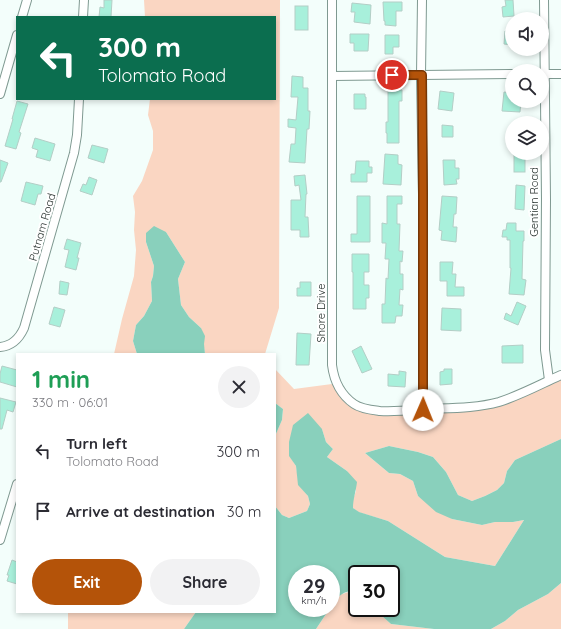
<!DOCTYPE html>
<html lang="en">
<head>
<meta charset="utf-8">
<style>
  :root { --surface:#fff; --page:#f2f2f3; --text:#2b2b33; --muted:#7c7c81; --accent:#b45309 }
  body { margin:0; font-family:Quicksand,sans-serif; background:var(--page); color:var(--text); height:100vh; display:flex; flex-direction:column; font-size:15px; white-space:nowrap }
  * { box-sizing:border-box; margin:0 }
  p { font-size:13px; color:var(--muted) }
  .icon { flex:none; width:22px; height:22px; fill:none; stroke:currentColor; stroke-width:2; stroke-linecap:round; stroke-linejoin:round }
  .map { position:relative; flex:1; overflow:hidden }
  .sheet { position:absolute; left:16px; top:353px; width:260px; height:260px; display:flex; flex-direction:column; background:var(--surface); border-radius:0px; box-shadow:0 2px 6px #0003 }
  .sheet>* { flex:none }
  .hud { position:absolute; left:16px; top:16px; width:260px; height:84px; border-radius:0px; box-shadow:0 2px 6px #0003; background:#0b6e4f; color:#fff; overflow:hidden }
  .controls { position:absolute; left:505px; top:12px; display:grid; gap:8px }
  .controls a { display:grid; place-items:center; width:44px; height:44px; border-radius:50%; background:var(--surface); box-shadow:0 2px 6px #0003; font-size:20px }
  .speed { position:absolute; left:288px; top:565px; display:flex; gap:8px; font-size:20px; font-weight:700; text-align:center }
  .speed>* { display:grid; place-content:center; width:52px; height:52px; border-radius:50%; background:var(--surface); box-shadow:0 2px 6px #0003; line-height:1 }
  .speed small { font-size:10px; font-weight:400 }
  .speed .limit { border:2px solid #111; border-radius:6px; background:#fff; color:#111 }
  .pin { position:absolute; display:grid; place-items:center; width:34px; height:34px; color:#fff; margin:-17px; border:2px solid #fff; border-radius:50%; box-shadow:0 1px 4px #0007 }
  .me { position:absolute; width:44px; margin:-22px; rotate:1deg; stroke-linejoin:round; filter:drop-shadow(0 0 3px #0008) }
  .turn { display:flex; align-items:center; gap:14px; height:84px; padding:0 16px; font-size:18px }
  .turn .icon { width:52px; height:52px; stroke-width:2.5 }
  .turn b { display:block; font-size:28px; line-height:34px }
  .round { display:grid; place-items:center; flex:none; width:42px; height:42px; border-radius:21px; background:var(--page) }
  .headline { display:flex; align-items:center; justify-content:space-between; height:68px; padding:0 16px }
  h1 { font-size:24px; font-weight:700; line-height:30px; color:#1e9e55 }
  .action { display:flex; gap:8px; margin-top:auto; padding:8px 16px }
  .action a { flex:1; height:46px; border-radius:24px; background:var(--accent); color:#fff; font-size:16px; font-weight:700; line-height:46px; text-align:center }
  .action a+a { background:var(--page); color:var(--text) }
  ul { padding:0; list-style:none }
  li { display:flex; align-items:center; gap:12px; height:60px; padding:0 16px }
  li div { flex:1 }
  li b { display:block; font-size:15px }
  li em { font-style:normal }
  .map>svg:first-child { display:block }
  .green { fill:#fad6c2 }
  .water { fill:#89d0bc }
  .building { fill:#a8f0db; stroke:#b3cec6 }
  .lines { fill:none; stroke-linecap:round; stroke-linejoin:round }
  .street-casing { stroke:#7f9991; stroke-width:10 }
  .street { stroke:#fff; stroke-width:8 }
  .route-casing { stroke:#753606; stroke-width:10 }
  .route { stroke:#b45309; stroke-width:7 }
  .labels { text-anchor:middle; dominant-baseline:central; stroke-width:4; stroke-linejoin:round; paint-order:stroke }
  .street-label { font-size:11px; fill:#26302d; stroke:#fff }
</style>
</head>
<body>
<div class="map">
<svg width="561" height="629" viewBox="0 0 561 629">
  <rect width="100%" height="100%" fill="#f3fefb"/>
  <g class="green">
    <polygon points="144,0 280,0 279,308 265,354 205,354 201,328 189,317 181,305 178,279 185,262 166,232 146,242 154,266 153,276 151,282 152,301 144,316 136,325 133,341 137,354 114,354 122,319 134,276 136,250 134,230 135,212 133,196 142,181 153,150 153,131 148,115 150,99 275,99 275,17 145,17"/>
    <polygon points="275,369 294,389 332,384 345,401 361,410 494,407 561,379 561,439 515,460 507,471 504,483 497,490 485,496 472,501 458,495 446,472 433,457 418,452 389,446 365,453 389,473 400,474 413,481 418,496 452,519 482,525 495,522 513,522 524,520 495,566 445,557 388,521 358,512 353,508 353,499 356,491 347,471 327,457 333,449 326,442 322,429 289,455 296,466 299,485 308,496 310,504 307,511 289,518 282,515 275,506 275,436 282,420 283,409 275,403"/>
    <polygon points="561,583 561,629 491,629 505,621 518,610 548,594"/>
    <polygon points="352,591 357,592 357,608 373,608 391,624 434,629 316,629 339,595"/>
    <polygon points="68,612 196,612 184,629 68,629"/>
  </g>
  <g class="water">
    <polygon points="154,226 166,232 185,262 178,279 181,305 189,317 201,328 205,336 204,344 205,354 137,354 133,341 136,325 144,316 152,301 151,282 153,276 154,266 146,242 146,233"/>
    <polygon points="275,403 283,409 282,420 275,436"/>
    <path d="M308,413L322,429L326,442L333,449L327,457L347,471L357,482C356,491 353,499 353,508L359,512L388,521L445,557L495,566L524,520L513,522H495L482,525L452,519L436,512L418,496L413,481L400,474L389,473L365,453L389,446L418,452L433,457L446,472L458,495L472,501L485,496L497,490L504,483L507,471L515,460L561,439V583L548,594L518,610L505,621L491,629H434L391,624L373,608H391V574H357V592C343,589 338,597 331,607V574H297V608H330L316,629H184L196,612H275V506L282,515L289,518L307,511L310,504L308,496L298,485L296,466L289,456V442L293,425Z"/>
  </g>
  <g class="building">
    <polygon points="104,0 112,0 111,17 99,17 100,7 104,8"/>
    <polygon points="505,0 513,0 514,16 503,17 502,7 506,6"/>
    <polygon points="383,2 402,2 402,11 396,11 396,26 385,25 385,21 384,21"/>
    <polygon points="352,3 371,5 370,24 354,22 355,12 351,12"/>
    <rect x="295" y="6" width="13" height="24"/>
    <polygon points="505,31 512,32 512,45 504,44"/>
    <polygon points="350,34 369,34 368,51 354,51 354,43 350,43"/>
    <polygon points="385,35 399,35 399,47 393,47 393,54 385,54"/>
    <polygon points="292,76 303,77 303,88 308,88 308,111 310,111 309,129 307,129 305,163 289,162 291,144 295,144 296,128 288,127 288,119 296,120 298,97 291,97"/>
    <polygon points="388,90 402,90 402,101 399,101 399,143 387,143 387,133 386,133 386,122 388,122"/>
    <polygon points="440,91 454,93 452,111 438,109"/>
    <polygon points="504,92 512,93 512,101 521,101 520,112 502,111"/>
    <polygon points="354,94 365,94 365,97 366,97 366,109 354,109"/>
    <polygon points="17,101 28,104 19,132 21,133 16,149 5,146 13,119 12,119"/>
    <polygon points="442,125 453,126 453,137 442,137"/>
    <polygon points="35,138 55,144 50,161 36,157 38,150 32,148"/>
    <polygon points="92,145 108,149 104,163 88,158"/>
    <polygon points="385,154 398,155 398,164 402,165 401,185 383,184"/>
    <rect x="514" y="154" width="11" height="18"/>
    <polygon points="0,160 8,163 1,182 0,182"/>
    <polygon points="443,160 455,160 455,168 459,168 459,179 456,179 457,184 444,185"/>
    <polygon points="356,161 369,161 369,167 372,167 372,173 367,173 367,182 351,182 351,174 355,174"/>
    <polygon points="305,175 307,194 306,194 305,217 308,217 309,237 300,237 300,230 291,230 291,200 301,200 299,185 295,186 294,176"/>
    <polygon points="89,177 97,180 92,195 80,191 83,184 86,185"/>
    <polygon points="26,182 43,186 41,194 38,194 35,205 21,201"/>
    <polygon points="516,185 525,186 524,210 515,209"/>
    <polygon points="357,196 370,196 370,242 351,242 351,234 357,234"/>
    <polygon points="387,196 402,196 402,204 397,204 397,224 400,224 399,251 403,251 402,262 400,261 400,274 403,274 403,290 400,289 399,305 403,305 402,316 396,316 395,323 382,323 382,304 385,304 386,278 388,279 389,259 385,259 386,243 382,243 382,223 387,224"/>
    <polygon points="442,196 457,197 456,214 454,214 453,227 457,227 456,242 441,240 442,231 439,230"/>
    <polygon points="507,223 516,223 516,231 524,231 524,241 523,241 522,279 526,280 524,295 509,294 511,268 510,268 510,240 507,240 507,237 502,237 503,230 506,230"/>
    <polygon points="67,239 81,243 77,258 79,258 76,270 65,267 69,250 64,249"/>
    <polygon points="352,254 369,254 369,272 364,272 364,285 369,285 369,298 366,298 366,309 353,309 353,272 352,272"/>
    <polygon points="440,262 453,262 452,274 456,274 455,287 464,287 464,296 447,296 447,281 440,281"/>
    <polygon points="60,281 69,283 67,295 59,294"/>
    <polygon points="300,282 311,282 311,296 297,296 297,288 300,288"/>
    <polygon points="517,302 526,306 518,325 504,319 506,313 511,316"/>
    <polygon points="54,307 65,310 60,327 49,324"/>
    <polygon points="442,308 461,309 461,331 441,330"/>
    <polygon points="297,333 311,334 309,365 296,365"/>
    <polygon points="523,345 523,363 502,363 502,346"/>
    <polygon points="361,346 372,369 362,373 352,351"/>
    <polygon points="2,366 17,370 17,387 0,382 0,374"/>
    <polygon points="444,369 452,369 452,384 440,385 440,372 444,371"/>
    <polygon points="399,371 406,372 405,387 388,386 388,374 399,375"/>
    <polygon points="0,398 16,402 13,412 7,410 2,429 0,429"/>
    <polygon points="12,560 17,562 17,584 7,581 9,575 7,575"/>
  </g>
  <g class="lines">
    <g class="street-casing">
      <g id="street">
        <path d="M332,0V365C334,381 341,395 354,404C361,409 372,410 380,411C396,412 413,410 429,409C453,408 477,408 499,402C521,395 541,384 561,375"/>
        <polyline points="422,0 421,75 423,194 423,409"/>
        <polyline points="544,0 546,199 545,350 549,380"/>
        <polyline points="22,17 27,0"/>
        <polyline points="83,17 84,0"/>
        <polyline points="542,74 561,74"/>
        <polyline points="332,76 512,74"/>
        <polyline points="0,94 17,35"/>
        <path d="M0,347C12,346 19,339 24,328L74,153L77,135L79,99"/>
        <polyline points="0,540 17,484"/>
      </g>
    </g>
    <use href="#street" class="street"/>
  </g>
  <g class="lines">
    <g class="route-casing">
      <polyline id="route" points="392,75 422,75 423,194 423,410"/>
    </g>
    <use href="#route" class="route"/>
  </g>
  <g class="labels">
    <g class="street-label">
      <text transform="translate(534 202) rotate(-90)">Gentian Road</text>
      <text transform="translate(42 227) rotate(-74)">Putnam Road</text>
      <text transform="translate(321 313) rotate(-90)">Shore Drive</text>
    </g>
  </g>
</svg>
<div class="controls">
<a><svg class="icon" aria-label="sound" viewBox="0 0 24 24"><path d="M4 9h4l5-4v14l-5-4H4zM17 9q2 3 0 6"/></svg></a>
<a><svg class="icon" aria-label="search" viewBox="0 0 24 24"><circle cx="10" cy="10" r="6"/><path d="M15 15l6 6"/></svg></a>
<a><svg class="icon" aria-label="layers" viewBox="0 0 24 24"><path d="M12 4l9 5-9 5-9-5zM3 14l9 5 9-5"/></svg></a>
</div>
<div class="speed"><div>29<small>km/h</small></div><div class="limit">30</div></div>
<div class="pin" style="left:392px;top:75px;background:#d93025"><svg class="icon" aria-label="arrive" viewBox="0 0 24 24"><path d="M6 21V4h12l-3 4 3 4H6"/></svg></div>
<svg class="me" style="left:423px;top:410px" viewBox="-20 -20 40 40"><circle r="19" fill="#fff"/><path d="M0-13L10 11 0 6-10 11z" fill="#b45309"/></svg>
<div class="hud">
<div class="turn"><svg class="icon" aria-label="left" viewBox="0 0 24 24"><path d="M17 20v-9H6M10 6l-5 5 5 5"/></svg><div><b>300 m</b>Tolomato Road</div></div>
</div>
<section class="sheet">
<div class="headline"><div><h1>1 min</h1><p>330 m · 06:01</p></div><a class="round"><svg class="icon" aria-label="close" viewBox="0 0 24 24"><path d="M6 6l12 12M18 6L6 18"/></svg></a></div>
<ul>
<li><svg class="icon" aria-label="left" viewBox="0 0 24 24"><path d="M17 20v-9H6M10 6l-5 5 5 5"/></svg><div><b>Turn left</b><p>Tolomato Road</p></div><em>300 m</em></li>
<li><svg class="icon" aria-label="arrive" viewBox="0 0 24 24"><path d="M6 21V4h12l-3 4 3 4H6"/></svg><div><b>Arrive at destination</b></div><em>30 m</em></li>
</ul>
<div class="action"><a>Exit</a><a>Share</a></div>
</section>
</div>
</body>
</html>
